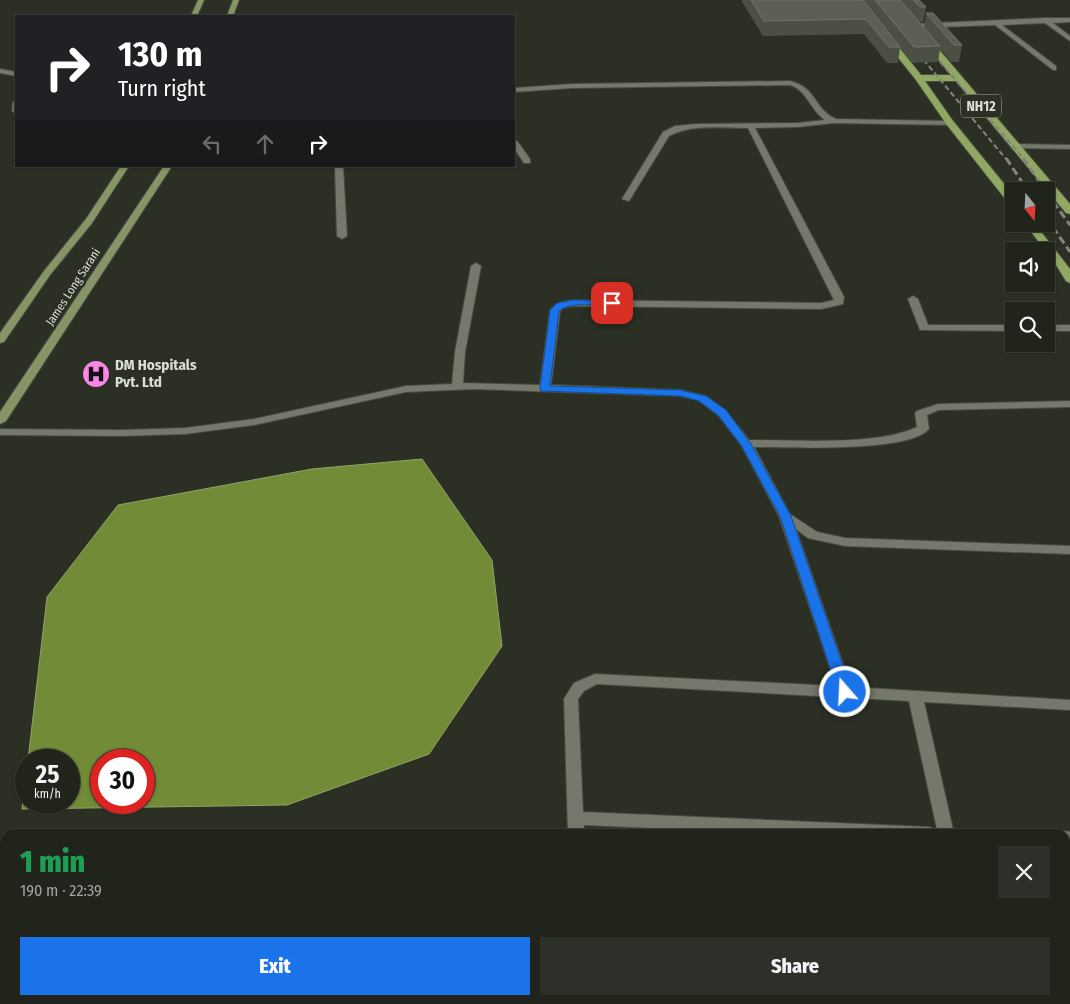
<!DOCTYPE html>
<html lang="en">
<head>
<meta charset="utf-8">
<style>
  :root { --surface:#21241b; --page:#2d3028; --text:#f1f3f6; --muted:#a2a4a3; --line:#3e413a; --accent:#1a73e8 }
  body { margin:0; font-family:"Fira Sans Condensed",sans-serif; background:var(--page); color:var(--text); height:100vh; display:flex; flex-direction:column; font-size:19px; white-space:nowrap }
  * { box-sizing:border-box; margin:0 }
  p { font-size:16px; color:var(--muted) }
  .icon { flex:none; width:28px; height:28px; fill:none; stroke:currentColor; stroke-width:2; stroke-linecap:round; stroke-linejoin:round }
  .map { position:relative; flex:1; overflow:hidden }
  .sheet { position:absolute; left:0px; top:829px; width:1070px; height:176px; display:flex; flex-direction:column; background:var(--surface); border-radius:15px 15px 0 0; box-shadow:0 1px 4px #0004,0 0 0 1px var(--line) }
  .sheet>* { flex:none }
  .banner { position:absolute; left:15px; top:15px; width:500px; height:152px; border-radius:0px; box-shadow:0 1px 4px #0004,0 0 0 1px var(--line); background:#202124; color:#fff; overflow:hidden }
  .needle { width:32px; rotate:162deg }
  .controls { position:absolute; left:1005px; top:182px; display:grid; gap:10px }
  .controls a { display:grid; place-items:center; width:50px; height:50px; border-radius:0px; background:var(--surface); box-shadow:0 1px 4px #0004,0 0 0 1px var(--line); font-size:25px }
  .speed { position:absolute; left:15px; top:749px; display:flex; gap:10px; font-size:25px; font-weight:700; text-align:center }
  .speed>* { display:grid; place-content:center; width:65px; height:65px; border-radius:50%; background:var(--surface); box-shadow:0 1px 4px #0004,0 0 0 1px var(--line); line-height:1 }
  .speed small { font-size:12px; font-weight:400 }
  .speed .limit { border:8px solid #d22; background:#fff; color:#111 }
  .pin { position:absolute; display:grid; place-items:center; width:42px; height:42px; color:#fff; margin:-21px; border-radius:10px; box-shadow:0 2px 8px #0006 }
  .me { position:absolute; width:55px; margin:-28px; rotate:341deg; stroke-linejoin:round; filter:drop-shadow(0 0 4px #0008) }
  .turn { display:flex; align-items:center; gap:18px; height:105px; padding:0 20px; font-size:22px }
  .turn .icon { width:65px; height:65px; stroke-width:2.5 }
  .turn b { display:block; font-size:35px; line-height:42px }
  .lanes { display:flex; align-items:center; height:48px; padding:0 20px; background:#0003; justify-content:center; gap:25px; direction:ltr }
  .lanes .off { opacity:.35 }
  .round { display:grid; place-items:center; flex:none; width:52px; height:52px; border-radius:0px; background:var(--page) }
  .head { display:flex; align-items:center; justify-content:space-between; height:85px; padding:0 20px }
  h1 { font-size:30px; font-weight:800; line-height:38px; color:#1e9e55 }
  .action { display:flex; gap:10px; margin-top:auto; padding:10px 20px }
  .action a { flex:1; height:58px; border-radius:0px; background:var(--accent); color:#fff; font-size:20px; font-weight:800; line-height:58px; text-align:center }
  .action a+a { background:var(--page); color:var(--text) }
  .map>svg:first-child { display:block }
  .water { fill:#718b36; stroke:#91a466; fill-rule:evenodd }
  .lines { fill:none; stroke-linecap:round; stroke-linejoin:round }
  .minor-casing { stroke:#484b42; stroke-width:2 }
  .major-casing { stroke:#484b42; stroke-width:2 }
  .highway-casing { stroke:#484b42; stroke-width:2 }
  .minor { fill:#74796c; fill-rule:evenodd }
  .major { fill:#859566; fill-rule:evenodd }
  .highway { fill:#90a862; fill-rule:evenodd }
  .rail-far1 { stroke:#82867c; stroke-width:2; stroke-dasharray:5.5 3; stroke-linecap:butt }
  .rail { stroke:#82867c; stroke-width:3; stroke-dasharray:8 4; stroke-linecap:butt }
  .wall { fill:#4c5044 }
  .building { fill:#5b5f54; stroke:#6f7368 }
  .route { fill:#1a73e8; stroke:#114b97 }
  .labels { text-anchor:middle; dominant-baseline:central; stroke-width:5; stroke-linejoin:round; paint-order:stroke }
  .far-street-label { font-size:12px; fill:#dbded7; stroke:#2c3024 }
  .shield { fill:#2c3024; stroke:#a6aaa1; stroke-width:1 }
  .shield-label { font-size:14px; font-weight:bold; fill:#dbded7 }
  .poi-label { font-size:15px; font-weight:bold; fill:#dbded7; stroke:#2c3024; text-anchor:start }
</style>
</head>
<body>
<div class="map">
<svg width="1070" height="1004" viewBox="0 0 1070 1004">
  <rect width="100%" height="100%" fill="#2c3024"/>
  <path class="water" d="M422,459L492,560L502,646L429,754L287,805L22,809L26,773V802H69V760H28L47,597L118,505L312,469ZM101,760H144V802H101Z"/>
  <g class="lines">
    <g class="minor-casing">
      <g id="minor">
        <polygon points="1045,18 1070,18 1070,22 1053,23 1070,36 1070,41 1045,23 1002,25 1056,66 1056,70 1053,70 995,25 914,28 911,26 914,24"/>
        <polygon points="0,69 16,72 16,76 0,73"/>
        <path d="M790,81C818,88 813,109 836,119L950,121L954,123L950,125L834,123L798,127L755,128L844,297L843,304L821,309L573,306L563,308L560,311L551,385L680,390L706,396L726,411L749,440C794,440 879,446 917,427L915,413L917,411L938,404L1070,401V407L939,410L927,415L929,429C908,453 788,447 754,447L790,514L817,532L845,538L1070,546V554L845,546L808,538L796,529L851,687L1070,700V710L924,702L954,834H938L909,701L597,684L584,691L578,699L583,812L929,827L935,829L937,834H781L584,825V834H568L564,699L574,683L595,674L836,686L779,516L741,445L718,415L698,400L680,396L475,389L406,392L254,425L185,434L122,436L0,435V429L122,430L185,428L254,419L406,386L452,384L455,352L471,266L476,263L481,266L465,352L463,383L540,385L550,310C556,302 563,302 573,300L821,303L834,300L748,128C722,128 692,124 669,136L629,201L622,199L663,132L675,126L696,124L798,123L825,120C810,110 808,91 790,85L572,88L514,92V88L572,84Z"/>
        <polygon points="13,102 16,102 16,113 12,111"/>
        <polygon points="514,141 517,141 530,159 530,163 524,163 514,148"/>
        <polygon points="1012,144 1070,145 1070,149 1015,148 1012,148"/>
        <polygon points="335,166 343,166 347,236 342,239 337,236"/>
        <polygon points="913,296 918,299 928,325 1014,325 1014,331 920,330 908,299"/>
        <rect x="1046" y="325" width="24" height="6"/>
        <polygon points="1065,831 1070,832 1070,846 1065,845 1065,834 1059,834"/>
        <polygon points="298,1000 316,1000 315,1004 297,1004"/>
        <rect x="567" y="1000" width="18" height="4"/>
        <polygon points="830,1000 898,1000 900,1004 832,1004"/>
        <polygon points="977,1000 995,1000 996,1004 978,1004"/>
      </g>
    </g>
    <g class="major-casing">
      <g id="major">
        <polygon points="198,0 204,0 197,16 191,16"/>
        <polygon points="233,0 239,0 233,16 227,16"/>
        <polygon points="121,166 129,166 92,223 50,275 4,342 0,343 0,333 44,271 86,219"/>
        <polygon points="164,166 172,166 6,421 0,424 0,412"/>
      </g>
    </g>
    <g class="highway-casing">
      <g id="highway">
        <polygon points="884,36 890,36 921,75 951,75 923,41 930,39 1070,204 1070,214 1066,213 956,81 925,81 953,121 1014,196 1014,206 1010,205 947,125 916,80 884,40"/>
        <polygon points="1025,224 1035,224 1070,269 1070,283 1066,281 1053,260"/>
      </g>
    </g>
    <use href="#minor" class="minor"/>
    <use href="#major" class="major"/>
    <use href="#highway" class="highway"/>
    <g class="rail-far1">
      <polyline points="929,49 1024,159"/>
      <polyline points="918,53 1006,159"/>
    </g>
    <g class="rail">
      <polyline points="1006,158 1028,191"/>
      <polyline points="1023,158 1046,191"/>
      <polyline points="1046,192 1070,225"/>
      <polyline points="1046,217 1070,252"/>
    </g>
  </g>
  <polygon class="wall" points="742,0 919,0 926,7 923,22 919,22 924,28 926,13 962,45 959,62 951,62 940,49 938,62 912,63 900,48 898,63 887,63 864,34 763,36 742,2"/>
  <g class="building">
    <polygon points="751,0 863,0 900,47 889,47 866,19 764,21"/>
    <polygon points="875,0 900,0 940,46 914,47"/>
    <polygon points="913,0 919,0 926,7 920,7"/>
    <polygon points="926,13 933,13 962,45 954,45"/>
  </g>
  <path class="route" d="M573,300L612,301L616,303L612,306C597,306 571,301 559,311L550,386L680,390L706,396L726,410L751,444L791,516L852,692L850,695H840L838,692L780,516L741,445L718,415L699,401L680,396L541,391L540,388L550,310L557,303Z"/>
  <defs>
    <g id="hospital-disc" transform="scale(1.4375)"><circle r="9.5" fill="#fa87e6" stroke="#2c3024"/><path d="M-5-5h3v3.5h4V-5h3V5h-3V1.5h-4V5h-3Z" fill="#111"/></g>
  </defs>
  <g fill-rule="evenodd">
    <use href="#hospital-disc" x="96" y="374"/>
  </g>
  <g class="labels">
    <g class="far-street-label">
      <text transform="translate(73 287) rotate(-57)">James Long Sarani</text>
    </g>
    <rect class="shield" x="961" y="94.5" width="40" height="23" rx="4"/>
    <g class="shield-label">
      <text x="981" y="106">NH12</text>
    </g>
    <g class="poi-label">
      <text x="115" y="365">DM Hospitals<tspan x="115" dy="17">Pvt. Ltd</tspan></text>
    </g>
  </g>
</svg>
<div class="controls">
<a><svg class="needle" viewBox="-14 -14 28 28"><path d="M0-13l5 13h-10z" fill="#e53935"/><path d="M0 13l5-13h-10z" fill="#a2a4a3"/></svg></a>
<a><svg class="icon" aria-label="sound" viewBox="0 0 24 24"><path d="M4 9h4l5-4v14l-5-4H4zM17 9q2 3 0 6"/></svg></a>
<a><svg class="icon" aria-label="search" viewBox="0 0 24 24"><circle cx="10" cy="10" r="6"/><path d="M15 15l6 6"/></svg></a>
</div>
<div class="speed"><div>25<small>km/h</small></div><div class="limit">30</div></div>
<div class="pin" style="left:612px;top:303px;background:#d93025"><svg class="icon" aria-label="arrive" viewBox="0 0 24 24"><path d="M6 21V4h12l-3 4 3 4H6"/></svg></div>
<svg class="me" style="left:845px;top:692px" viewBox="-20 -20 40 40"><circle r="17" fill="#1a73e8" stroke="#fff" stroke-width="3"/><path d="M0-11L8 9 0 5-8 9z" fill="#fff"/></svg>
<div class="banner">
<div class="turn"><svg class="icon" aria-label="right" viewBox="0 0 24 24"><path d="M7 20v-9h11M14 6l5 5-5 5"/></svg><div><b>130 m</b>Turn right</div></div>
<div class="lanes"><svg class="icon off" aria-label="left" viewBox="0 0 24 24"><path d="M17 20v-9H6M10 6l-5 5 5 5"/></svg><svg class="icon off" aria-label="ahead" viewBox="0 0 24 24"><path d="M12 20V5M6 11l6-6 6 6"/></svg><svg class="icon" aria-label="right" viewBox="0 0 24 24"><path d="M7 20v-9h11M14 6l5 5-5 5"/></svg></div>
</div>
<section class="sheet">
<div class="head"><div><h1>1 min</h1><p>190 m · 22:39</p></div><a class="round"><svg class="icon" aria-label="close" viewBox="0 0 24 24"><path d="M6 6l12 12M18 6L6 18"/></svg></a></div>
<div class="action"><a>Exit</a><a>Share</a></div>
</section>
</div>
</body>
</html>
